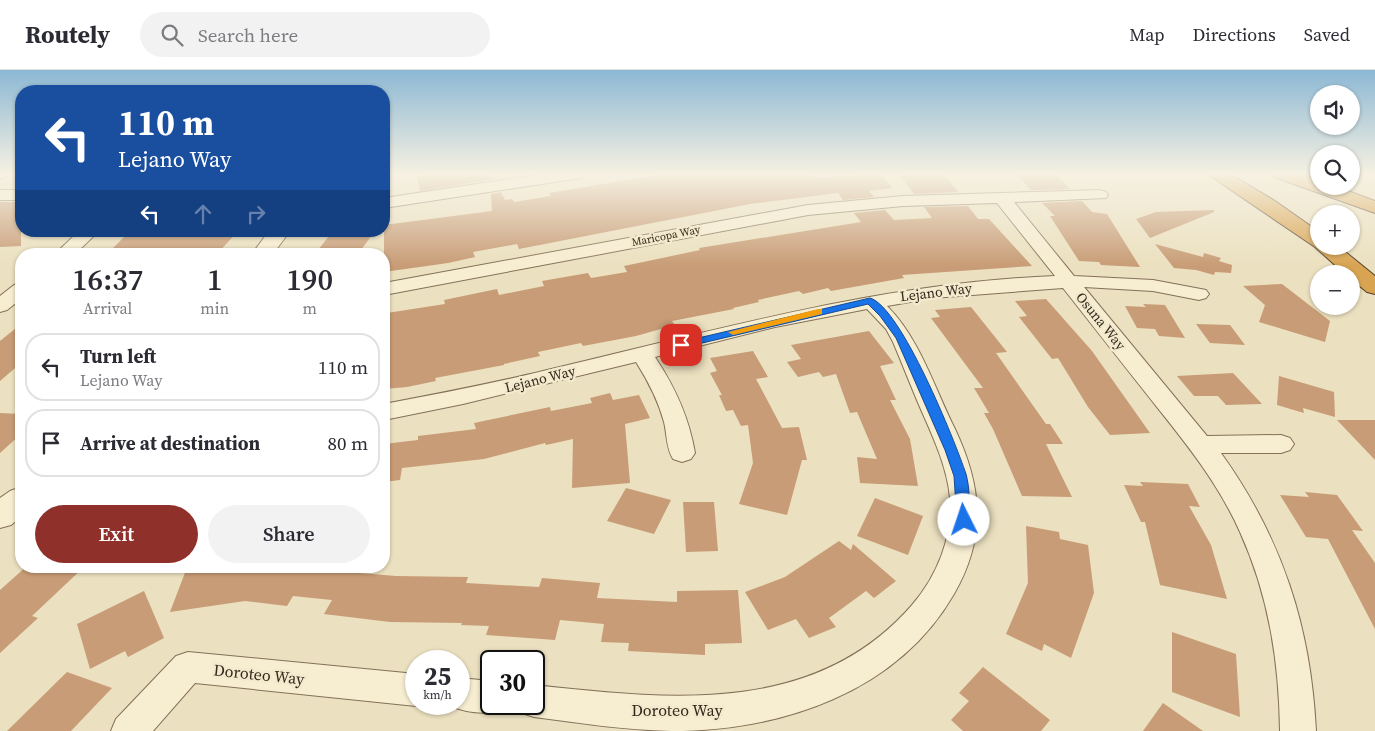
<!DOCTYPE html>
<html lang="en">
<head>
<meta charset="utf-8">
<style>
  :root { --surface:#fff; --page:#f2f2f3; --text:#2b2b33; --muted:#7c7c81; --line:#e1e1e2; --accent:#8f302b }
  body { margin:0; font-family:"Source Serif 4",serif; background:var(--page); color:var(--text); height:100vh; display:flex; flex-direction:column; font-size:19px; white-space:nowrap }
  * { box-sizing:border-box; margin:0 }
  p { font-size:16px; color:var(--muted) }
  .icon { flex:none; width:28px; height:28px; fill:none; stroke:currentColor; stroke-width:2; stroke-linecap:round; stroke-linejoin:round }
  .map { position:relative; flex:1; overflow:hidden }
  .sheet { position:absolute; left:15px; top:178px; width:375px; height:325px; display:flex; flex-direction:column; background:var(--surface); border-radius:20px; box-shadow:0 1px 4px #0004 }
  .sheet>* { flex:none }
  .hud { position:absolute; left:15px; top:15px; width:375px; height:152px; border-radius:20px; box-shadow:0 1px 4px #0004; background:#1a4fa0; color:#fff; overflow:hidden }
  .controls { position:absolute; left:1310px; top:15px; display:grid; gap:10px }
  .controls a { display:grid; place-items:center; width:50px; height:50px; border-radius:50%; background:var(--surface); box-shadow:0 1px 4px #0004; font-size:25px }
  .speed { position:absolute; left:405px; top:580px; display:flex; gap:10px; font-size:25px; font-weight:700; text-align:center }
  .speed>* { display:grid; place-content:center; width:65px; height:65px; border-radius:50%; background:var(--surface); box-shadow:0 1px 4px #0004; line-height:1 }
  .speed small { font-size:12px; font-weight:400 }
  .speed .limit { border:2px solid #111; border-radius:8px; background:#fff; color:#111 }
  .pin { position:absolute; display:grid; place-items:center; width:42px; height:42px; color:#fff; margin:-21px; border-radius:10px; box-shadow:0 2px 8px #0006 }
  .me { position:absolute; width:55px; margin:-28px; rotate:356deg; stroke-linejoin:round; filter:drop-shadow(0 0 4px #0008) }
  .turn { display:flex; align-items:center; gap:18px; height:105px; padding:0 20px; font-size:22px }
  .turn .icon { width:65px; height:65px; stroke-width:2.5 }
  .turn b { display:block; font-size:35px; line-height:42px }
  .lanes { display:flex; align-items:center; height:48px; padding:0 20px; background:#0003; justify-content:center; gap:25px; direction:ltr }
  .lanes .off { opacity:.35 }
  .eta { display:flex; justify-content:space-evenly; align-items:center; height:85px; text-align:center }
  .eta b { font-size:30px; font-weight:600; line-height:35px }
  .button { display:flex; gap:10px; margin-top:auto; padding:10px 20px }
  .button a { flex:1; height:58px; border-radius:30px; background:var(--accent); color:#fff; font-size:20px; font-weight:600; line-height:58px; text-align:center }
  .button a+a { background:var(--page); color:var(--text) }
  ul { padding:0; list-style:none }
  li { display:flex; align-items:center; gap:15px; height:68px; margin:0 10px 8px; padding:0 10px; border:2px solid var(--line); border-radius:20px }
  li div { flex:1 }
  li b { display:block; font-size:19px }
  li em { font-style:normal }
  header { display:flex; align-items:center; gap:30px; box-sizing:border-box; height:70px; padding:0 25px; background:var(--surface); border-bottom:1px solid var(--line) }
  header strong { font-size:24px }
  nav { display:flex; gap:28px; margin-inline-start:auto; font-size:18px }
  .search { width:350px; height:45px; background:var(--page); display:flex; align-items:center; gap:12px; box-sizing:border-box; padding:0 18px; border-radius:28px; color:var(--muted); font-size:19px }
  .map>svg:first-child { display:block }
  .building { fill:#c89c76 }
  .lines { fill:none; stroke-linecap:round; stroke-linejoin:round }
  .minor-casing { stroke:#837158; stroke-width:2 }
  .tertiary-casing { stroke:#837158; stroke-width:2 }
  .motorway-casing { stroke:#503f2d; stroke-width:2 }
  .minor { fill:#f7edd1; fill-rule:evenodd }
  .tertiary { fill:#f7edd1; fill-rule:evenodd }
  .motorway { fill:#d8a452; fill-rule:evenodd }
  .route { fill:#1a73e8; stroke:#114b97 }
  .slow { fill:#f59e0b }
  .labels { text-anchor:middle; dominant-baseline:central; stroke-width:5; stroke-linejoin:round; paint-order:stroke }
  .far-street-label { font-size:11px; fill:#33281c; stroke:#f3eace }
  .street-label { font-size:14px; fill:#33281c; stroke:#f3eace }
  .near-street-label { font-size:16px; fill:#33281c; stroke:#f3eace }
</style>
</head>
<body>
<header>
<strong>Routely</strong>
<div class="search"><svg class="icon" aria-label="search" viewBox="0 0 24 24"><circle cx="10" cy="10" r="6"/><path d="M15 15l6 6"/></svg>Search here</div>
<nav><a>Map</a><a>Directions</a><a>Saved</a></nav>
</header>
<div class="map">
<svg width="1375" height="661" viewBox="0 0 1375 661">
  <rect width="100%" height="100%" fill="#ebe0bf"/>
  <g class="building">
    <polygon points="443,103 492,103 495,109 420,121 417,107"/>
    <polygon points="669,103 813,103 813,108 880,104 893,118 869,121 874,127 843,130 838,123 750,134 519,179 517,174 473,182 475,187 448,193 384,202 384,155 492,141 491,124 501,122 505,130 512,129 514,132 551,126 549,123"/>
    <polygon points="943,103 958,122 914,124 900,105"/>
    <polygon points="1015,103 1055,103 1070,119 1031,120"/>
    <polygon points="1082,131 1092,142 1107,144 1140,197 1101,195 1099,192 1079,191 1050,146 1055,146 1042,133"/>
    <polygon points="0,132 21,132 21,176 0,177"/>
    <polygon points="968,136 978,149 989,149 1032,196 902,205 904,208 831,221 828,218 803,224 799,221 758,230 759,232 733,238 734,239 672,251 675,255 636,266 583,276 581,273 538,282 540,286 504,294 504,295 435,308 436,311 407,317 384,319 384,294 390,294 387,243 445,234 444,230 497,219 499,225 544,216 542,211 559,208 588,203 591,208 627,202 624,196 700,180 699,178 861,152 854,143 885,140 894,150 932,148 924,137"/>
    <polygon points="1214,140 1214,142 1150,168 1136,149 1156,142"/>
    <polygon points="238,161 217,184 107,184 128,163"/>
    <polygon points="333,161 375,161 358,184 325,184 328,180 318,180"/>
    <polygon points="1155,174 1203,187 1204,183 1221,188 1219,191 1232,195 1231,203 1215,202 1214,205 1196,200 1174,198"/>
    <polygon points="1282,214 1330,251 1325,272 1259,252 1265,235 1243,216"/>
    <polygon points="1046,229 1092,281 1150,363 1110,365 1088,337 1058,288 1052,289 1019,247 1027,246 1015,231"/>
    <polygon points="1143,234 1165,235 1185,268 1159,266 1155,259 1137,258 1125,236 1146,237"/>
    <polygon points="971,237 1007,282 996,283 1046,354 1050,354 1063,374 1046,374 1072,427 1022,426 993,359 984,343 989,343 974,318 983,318 931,248 940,247 935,240"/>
    <polygon points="21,254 21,293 0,311 0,271"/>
    <polygon points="1196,254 1230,255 1245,275 1210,273"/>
    <polygon points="869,261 894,293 880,296 896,330 890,330 910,369 918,416 860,413 857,387 877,389 857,342 850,343 836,304 823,307 819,302 798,307 787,292 801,289 791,275"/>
    <polygon points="753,281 768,307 756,309 782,358 799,357 807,390 802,390 787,445 739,434 753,393 748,355 741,356 733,340 726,341 719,325 722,325 710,303 717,301 710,288"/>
    <polygon points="1233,303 1262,334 1226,335 1218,326 1194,326 1177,306"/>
    <polygon points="1279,306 1334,322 1335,347 1303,338 1304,343 1277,335"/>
    <polygon points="610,323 613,330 639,325 650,348 625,354 630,413 572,418 573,369 546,375 545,373 484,389 402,398 400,410 384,412 384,374 418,370 418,366 476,359 474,353 550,337 551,341 592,333 590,328"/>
    <polygon points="0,343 21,344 21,364 0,383"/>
    <polygon points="1337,350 1375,350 1375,390"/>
    <polygon points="1140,412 1188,414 1200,437 1189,436 1211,475 1227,529 1160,515 1145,452 1141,452 1124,415 1143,416"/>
    <polygon points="626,418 671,430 654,464 607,451"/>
    <polygon points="1305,422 1337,425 1363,461 1352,460 1375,493 1375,559 1328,469 1306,467 1280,425 1309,427"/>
    <polygon points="875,428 923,446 908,485 857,466"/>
    <polygon points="683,432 714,432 718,481 686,482"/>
    <polygon points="1026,456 1059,462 1060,469 1088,475 1094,523 1071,588 1044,574 1042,581 1006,564 1028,513"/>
    <polygon points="839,471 851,480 853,474 896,511 874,528 866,521 829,548 836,557 809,568 796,549 768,560 745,522 785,507"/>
    <polygon points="27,496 85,496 32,546 38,548 0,583 0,520"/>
    <polygon points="213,496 338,496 336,501 396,506 468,507 466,513 539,517 542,508 600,513 597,528 677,532 677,521 738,520 742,573 705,574 705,585 628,581 629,573 601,572 604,554 560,550 555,570 486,565 489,556 461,555 462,553 390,552 324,544 332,530 293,526 287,536 245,531 170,542 186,500"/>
    <polygon points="144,521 164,568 128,587 125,581 90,599 77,554"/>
    <polygon points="1172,562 1236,584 1240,647 1172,622"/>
    <polygon points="983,597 1050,650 1041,661 963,661 951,650 969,631 959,623"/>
    <polygon points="67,602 112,618 71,661 7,661"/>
    <polygon points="1163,633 1203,661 1143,661"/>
  </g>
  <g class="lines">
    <g class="minor-casing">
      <g id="minor">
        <polygon points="0,103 9,103 5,107 0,109"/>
        <polygon points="550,103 589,103 581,108 384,138 384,128"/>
        <rect x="0" y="120" width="21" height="10"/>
        <path d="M1100,120L1106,122L1108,125L1106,128L1014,132L1074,206L1153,210L1206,220L1209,224L1206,228L1199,230L1153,221L1084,217L1207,366L1281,365L1290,368L1294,374L1290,380L1281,383H1221C1282,468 1311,557 1316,661H1280C1279,592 1269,526 1240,462C1217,410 1180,366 1145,322C1117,287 1090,252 1063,218L933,228L887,236C920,269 934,317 955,359C982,416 987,467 954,524C897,623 781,661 671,661C625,660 579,653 534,647L522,643L518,634H534V615C666,629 814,648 912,535C937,506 953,467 950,428C947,395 932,365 919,335C910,314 902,293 893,272L886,259L867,239L775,257L655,287C675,317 689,347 695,383L691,389L682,392L673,389C666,378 667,364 664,352C658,330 648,311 636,292L463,334L384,350V334C437,324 490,314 543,301C713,261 880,213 1055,206L997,133L903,136L808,145L384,225V213L808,135L903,126Z"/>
        <polygon points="79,161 99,161 75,184 55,184"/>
        <polygon points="21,213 21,229 7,240 0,242 0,226 14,215"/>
        <polygon points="188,582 416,604 416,634 422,634 416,636 195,613 153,661 111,661 116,649 176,586"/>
        <path d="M459,608L491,611V634H505L503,639C485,646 465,642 447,635L446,634H459Z"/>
      </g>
    </g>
    <g class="tertiary-casing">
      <g id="tertiary">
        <polygon points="269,161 290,161 273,184 252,184"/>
        <polygon points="21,417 21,447 11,455 0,458 0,428 10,421"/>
      </g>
    </g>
    <g class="motorway-casing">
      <g id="motorway">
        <polygon points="1206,103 1228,103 1275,131 1319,162 1319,176 1338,176 1375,206 1375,224 1367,222 1351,209 1351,204 1345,204 1315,177"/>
        <polygon points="1271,103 1297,103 1319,111 1319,116 1335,116 1375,131 1375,143 1274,107"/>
      </g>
    </g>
    <use href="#minor" class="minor"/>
    <use href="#tertiary" class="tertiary"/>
    <use href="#motorway" class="motorway"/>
  </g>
  <linearGradient id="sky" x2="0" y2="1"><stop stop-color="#8cb8d4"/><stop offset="0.53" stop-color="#f6f1e2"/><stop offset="1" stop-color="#f6f1e2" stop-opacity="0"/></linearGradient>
  <rect width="1375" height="196" fill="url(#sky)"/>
  <path class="route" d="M870,228C901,237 955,371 966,404C970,418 969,435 971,450L969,453L964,455L957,450L954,406L945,380L896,268L880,246L868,234L681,278L676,275L681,272Z"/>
  <polygon class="slow" points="818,239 822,239 822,244 733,265 728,262"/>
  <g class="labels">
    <g class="far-street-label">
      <text transform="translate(666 166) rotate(-11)">Maricopa Way</text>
    </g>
    <g class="street-label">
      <text transform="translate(936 222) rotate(-7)">Lejano Way</text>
      <text transform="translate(1101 251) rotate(51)">Osuna Way</text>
      <text transform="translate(540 309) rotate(-14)">Lejano Way</text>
    </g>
    <g class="near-street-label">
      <text transform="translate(259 604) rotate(6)">Doroteo Way</text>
      <text x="677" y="640">Doroteo Way</text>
    </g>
  </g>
</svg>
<div class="controls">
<a><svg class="icon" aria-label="sound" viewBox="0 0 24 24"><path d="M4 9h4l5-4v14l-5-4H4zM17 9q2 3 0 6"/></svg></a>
<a><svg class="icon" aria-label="search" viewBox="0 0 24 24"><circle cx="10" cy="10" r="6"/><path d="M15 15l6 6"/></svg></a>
<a>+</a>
<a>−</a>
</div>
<div class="speed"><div>25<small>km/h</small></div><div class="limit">30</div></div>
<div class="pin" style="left:681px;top:275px;background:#d93025"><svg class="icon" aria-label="arrive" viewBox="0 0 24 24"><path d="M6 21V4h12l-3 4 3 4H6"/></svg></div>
<svg class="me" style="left:964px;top:450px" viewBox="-20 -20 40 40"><circle r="19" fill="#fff"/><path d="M0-13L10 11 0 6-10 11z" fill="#1a73e8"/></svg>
<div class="hud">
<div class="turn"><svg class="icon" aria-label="left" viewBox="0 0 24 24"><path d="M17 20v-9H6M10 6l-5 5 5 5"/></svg><div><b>110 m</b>Lejano Way</div></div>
<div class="lanes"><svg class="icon" aria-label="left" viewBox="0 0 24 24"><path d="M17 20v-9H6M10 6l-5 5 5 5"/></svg><svg class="icon off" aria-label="ahead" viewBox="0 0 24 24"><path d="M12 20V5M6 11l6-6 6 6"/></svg><svg class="icon off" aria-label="right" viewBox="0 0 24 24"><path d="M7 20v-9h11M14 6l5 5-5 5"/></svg></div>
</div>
<section class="sheet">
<div class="eta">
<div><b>16:37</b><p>Arrival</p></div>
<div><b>1</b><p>min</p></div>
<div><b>190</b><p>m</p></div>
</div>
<ul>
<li><svg class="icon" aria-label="left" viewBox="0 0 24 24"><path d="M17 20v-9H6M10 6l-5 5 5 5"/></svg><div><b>Turn left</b><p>Lejano Way</p></div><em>110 m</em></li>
<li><svg class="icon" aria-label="arrive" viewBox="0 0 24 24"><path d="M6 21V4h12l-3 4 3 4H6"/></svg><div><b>Arrive at destination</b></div><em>80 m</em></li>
</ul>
<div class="button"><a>Exit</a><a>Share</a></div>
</section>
</div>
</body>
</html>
